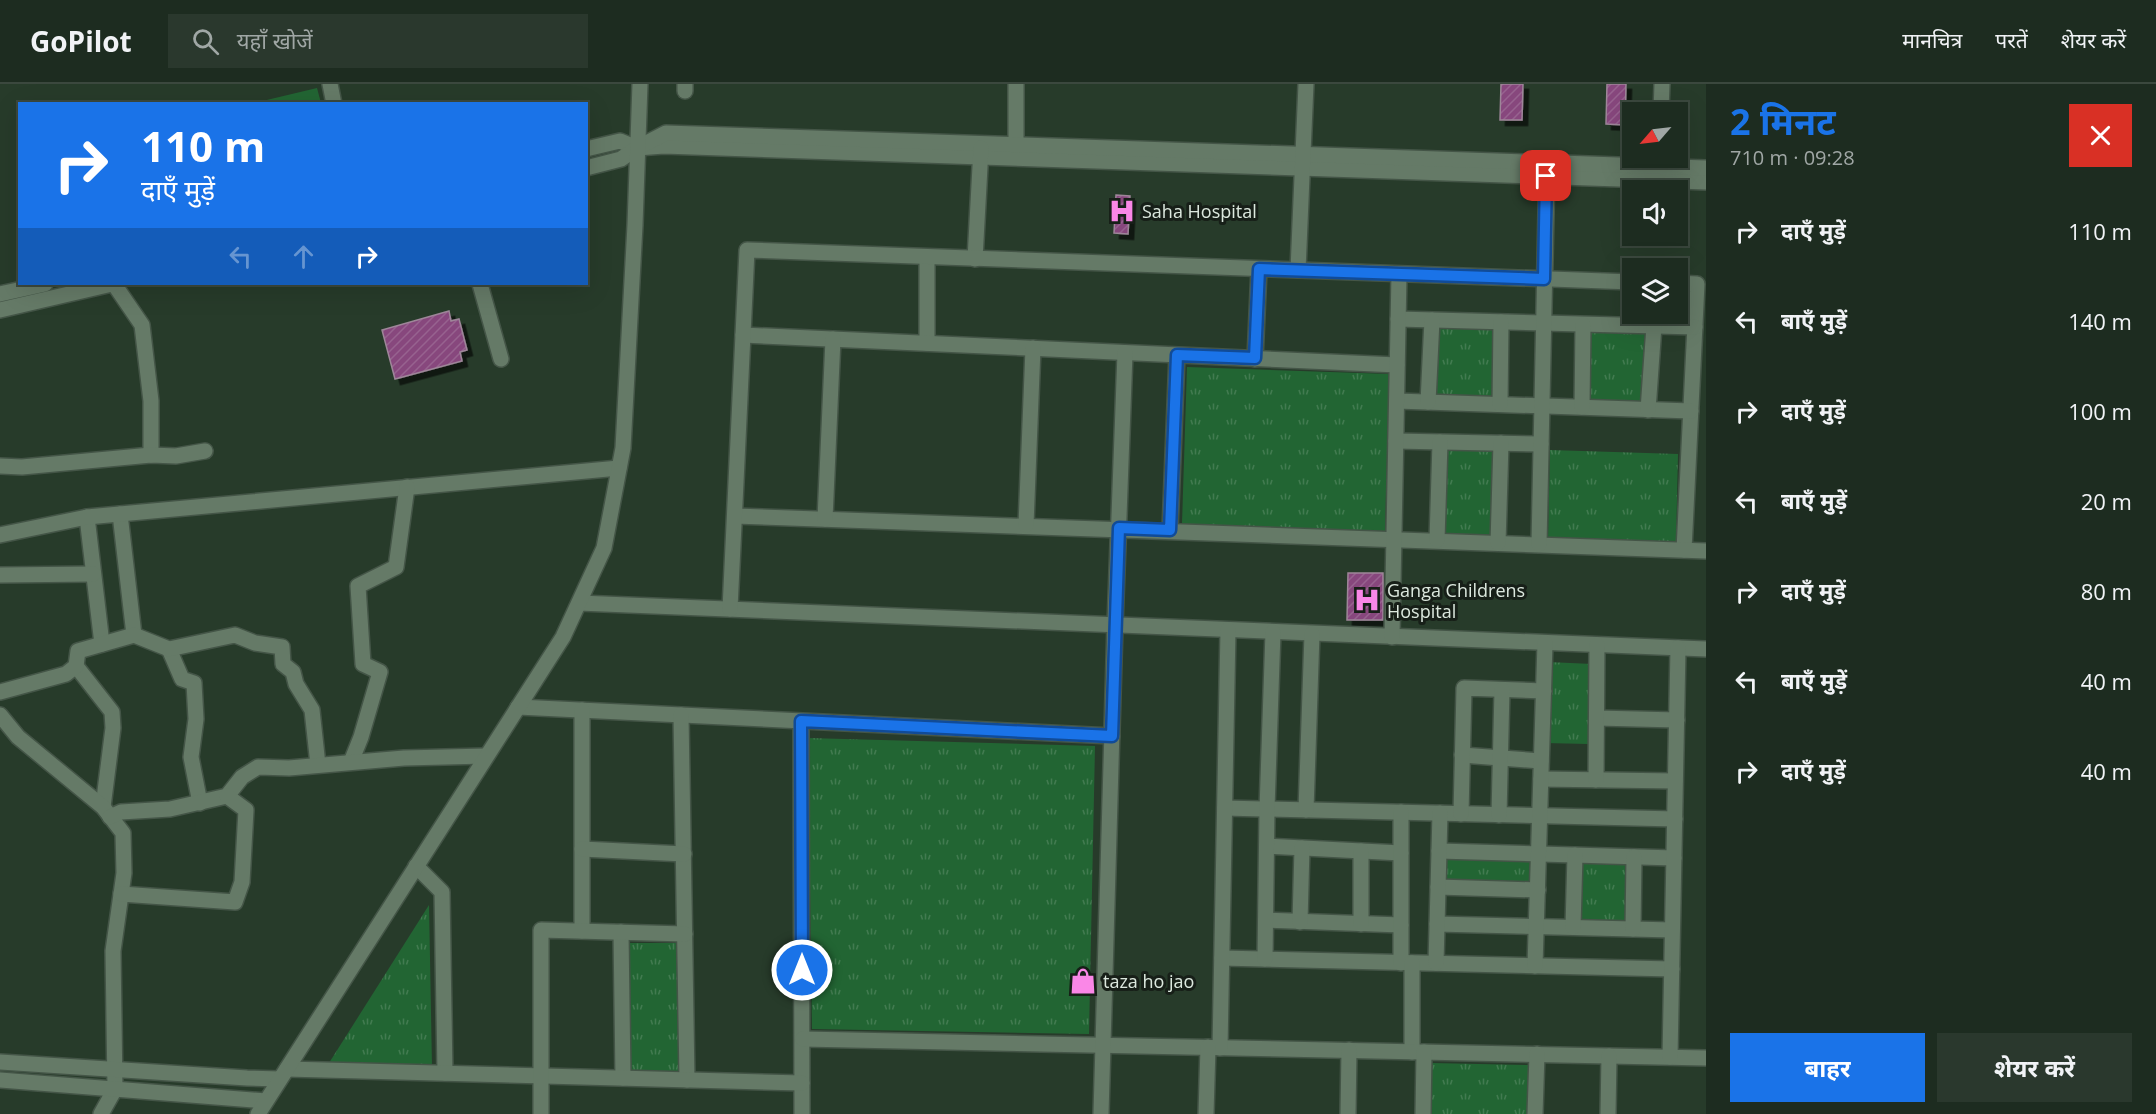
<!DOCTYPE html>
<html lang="hi">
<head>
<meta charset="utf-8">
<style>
  :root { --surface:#1d2c20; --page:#2a382d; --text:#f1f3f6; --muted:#a0a7a5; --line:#3b483e; --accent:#1a73e8 }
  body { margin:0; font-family:"Open Sans","Noto Sans Devanagari",sans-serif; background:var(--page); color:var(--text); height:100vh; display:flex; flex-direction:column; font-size:22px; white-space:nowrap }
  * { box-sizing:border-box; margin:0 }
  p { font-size:20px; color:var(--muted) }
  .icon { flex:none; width:33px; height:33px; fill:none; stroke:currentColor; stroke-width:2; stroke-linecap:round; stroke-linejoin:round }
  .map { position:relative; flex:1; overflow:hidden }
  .drawer { display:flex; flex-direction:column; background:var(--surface); width:450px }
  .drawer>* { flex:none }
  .hud { position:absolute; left:18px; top:18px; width:570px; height:183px; border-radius:0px; box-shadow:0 6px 24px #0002,0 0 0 2px var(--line); background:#1a73e8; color:#fff; overflow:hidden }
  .needle { width:39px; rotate:242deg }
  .fabs { position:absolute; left:1622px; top:18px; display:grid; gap:12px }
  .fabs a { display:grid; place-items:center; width:66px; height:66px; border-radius:0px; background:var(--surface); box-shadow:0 6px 24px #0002,0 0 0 2px var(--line); font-size:30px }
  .pin { position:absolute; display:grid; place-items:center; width:51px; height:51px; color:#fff; margin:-26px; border-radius:12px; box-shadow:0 3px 9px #0006 }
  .me { position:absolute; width:66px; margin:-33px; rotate:0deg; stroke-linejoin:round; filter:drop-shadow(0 0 4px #0008) }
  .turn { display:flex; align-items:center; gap:21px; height:126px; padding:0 24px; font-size:27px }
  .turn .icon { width:78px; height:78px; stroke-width:2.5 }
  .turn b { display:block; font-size:42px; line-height:51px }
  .lanes { display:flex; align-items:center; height:57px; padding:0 24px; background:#0003; justify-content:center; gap:30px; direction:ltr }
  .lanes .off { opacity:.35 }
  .round { display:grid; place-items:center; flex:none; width:63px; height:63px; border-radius:0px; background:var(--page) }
  .overview { display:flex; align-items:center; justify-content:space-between; height:102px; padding:0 24px }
  h1 { font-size:36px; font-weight:700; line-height:45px; color:var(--accent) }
  .primary-button { display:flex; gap:12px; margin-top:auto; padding:12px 24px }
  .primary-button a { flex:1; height:69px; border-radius:0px; background:var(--accent); color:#fff; font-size:24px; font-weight:700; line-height:69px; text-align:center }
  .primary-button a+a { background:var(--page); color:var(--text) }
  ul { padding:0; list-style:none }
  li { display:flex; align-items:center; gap:18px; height:90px; padding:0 24px }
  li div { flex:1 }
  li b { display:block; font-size:22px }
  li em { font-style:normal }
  header { display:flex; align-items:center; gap:36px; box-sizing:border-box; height:84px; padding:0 30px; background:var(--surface); border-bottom:2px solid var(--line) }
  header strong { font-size:28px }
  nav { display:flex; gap:33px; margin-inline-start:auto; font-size:21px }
  .search { width:420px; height:54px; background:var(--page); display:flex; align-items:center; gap:15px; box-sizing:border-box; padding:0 21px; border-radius:0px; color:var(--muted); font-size:22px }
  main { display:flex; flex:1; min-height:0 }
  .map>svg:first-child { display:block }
  .grass { fill:url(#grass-tufts) }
  .garden { fill:#226533 }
  .building { fill:url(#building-hatch); stroke:#9e8699; stroke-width:1.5; filter:url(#shadow) }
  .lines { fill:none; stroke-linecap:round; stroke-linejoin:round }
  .minor-casing { stroke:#445547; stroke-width:18 }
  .minor { stroke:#657a67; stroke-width:15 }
  .route-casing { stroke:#114b97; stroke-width:15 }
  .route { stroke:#1a73e8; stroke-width:10 }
  .labels { text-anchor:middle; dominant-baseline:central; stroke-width:6; stroke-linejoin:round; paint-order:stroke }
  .poi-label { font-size:18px; fill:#dce8de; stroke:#171f18; text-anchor:start }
</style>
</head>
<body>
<header>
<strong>GoPilot</strong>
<div class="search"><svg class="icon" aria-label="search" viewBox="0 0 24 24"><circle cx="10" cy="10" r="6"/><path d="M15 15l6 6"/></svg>यहाँ खोजें</div>
<nav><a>मानचित्र</a><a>परतें</a><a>शेयर करें</a></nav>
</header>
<main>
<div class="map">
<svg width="1706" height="1030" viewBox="0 0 1706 1030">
  <defs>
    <pattern id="grass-tufts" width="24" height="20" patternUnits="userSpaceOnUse" patternTransform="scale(1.5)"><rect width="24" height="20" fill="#226533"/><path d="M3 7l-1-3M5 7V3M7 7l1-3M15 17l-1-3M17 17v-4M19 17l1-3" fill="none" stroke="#427b50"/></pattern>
    <pattern id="building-hatch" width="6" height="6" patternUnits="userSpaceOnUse" patternTransform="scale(1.5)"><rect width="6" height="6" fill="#87477d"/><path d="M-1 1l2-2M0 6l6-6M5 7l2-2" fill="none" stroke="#97628f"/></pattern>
    <filter id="shadow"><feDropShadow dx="5.5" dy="5.5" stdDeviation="0" flood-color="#0009"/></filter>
  </defs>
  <rect width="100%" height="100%" fill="#273b2a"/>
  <g class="grass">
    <polygon points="1437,242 1497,245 1494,316 1435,314"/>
    <polygon points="1589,245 1647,247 1645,321 1587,318"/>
    <polygon points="1187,283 1389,290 1385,447 1182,440"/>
    <polygon points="1443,365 1494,366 1493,451 1442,450"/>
    <polygon points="1550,366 1678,370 1676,458 1548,454"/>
    <polygon points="1548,578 1592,580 1589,660 1545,659"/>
    <polygon points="808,654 1095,662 1089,950 812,945"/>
    <polygon points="1442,772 1533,774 1533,800 1442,798"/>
    <polygon points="1579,775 1631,776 1629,841 1577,839"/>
    <polygon points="429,821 432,984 329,979"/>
    <polygon points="629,859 677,859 680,990 631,990"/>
    <polygon points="1430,979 1530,981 1529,1030 1429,1030"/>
  </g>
  <polygon class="garden" points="317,4 321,19 254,19"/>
  <g class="building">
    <polygon points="1501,0 1523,0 1522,36 1500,36"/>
    <polygon points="1607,0 1626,0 1625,41 1606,40"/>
    <polygon points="1116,111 1130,112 1128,150 1114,149"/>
    <polygon points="449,227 451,237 459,235 467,266 460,268 462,277 395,295 382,246"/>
    <polygon points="1348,489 1383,489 1383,536 1347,536"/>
  </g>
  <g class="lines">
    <g class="minor-casing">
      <g id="minor">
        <polyline points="330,0 334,20"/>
        <polyline points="685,0 685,7"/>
        <polyline points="1661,28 1662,0"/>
        <polyline points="1016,60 1016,0"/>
        <polyline points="586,65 620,57 637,64 664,62 1706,98"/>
        <polyline points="586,84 621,75 637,64 666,49 1706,84"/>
        <polyline points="927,173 927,259"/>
        <polyline points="975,175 981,64"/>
        <polyline points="1298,186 1306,0"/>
        <polyline points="1677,199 1697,200 1684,466"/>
        <polyline points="114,200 142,241 151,317 151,371"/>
        <polyline points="480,200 501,275"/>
        <polyline points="0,210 45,200"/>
        <polyline points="0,226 112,200"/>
        <polyline points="1398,235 1695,243"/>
        <polyline points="743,251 1397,281"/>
        <polyline points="1255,275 1259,185"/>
        <polyline points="1397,317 1691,327"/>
        <polyline points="1428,318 1432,236"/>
        <polyline points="1500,320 1501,238"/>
        <polyline points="1582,323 1583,241"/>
        <polyline points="1648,326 1654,242"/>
        <polyline points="1396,357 1541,360"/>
        <polyline points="0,382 22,383 151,371 176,372 205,367"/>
        <polyline points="120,430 134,551"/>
        <polyline points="735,432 1706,467"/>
        <polyline points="87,433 102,560"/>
        <polyline points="825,435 833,255"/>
        <polyline points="1026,441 1033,264"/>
        <polyline points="1170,446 1177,271"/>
        <polyline points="0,451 87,433 619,384"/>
        <polyline points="1437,456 1440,358"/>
        <polyline points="1498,459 1501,359"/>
        <polyline points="1539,460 1547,82"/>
        <polyline points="0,491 93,490"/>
        <polyline points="579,519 1706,565"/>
        <polyline points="730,525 747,166 1632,198"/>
        <polyline points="1392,553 1399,190"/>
        <polyline points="169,565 182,595 194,599 196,635 191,673 200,719"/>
        <polyline points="76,582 112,628 113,644 103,723"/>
        <polyline points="0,608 66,590 76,582 78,567 134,551 169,565 235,551 255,559 282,563 283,580 293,588 296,600 312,626 318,681"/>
        <polyline points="518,623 1112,652"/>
        <polyline points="582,626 582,847"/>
        <polyline points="0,631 18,653 103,723 123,749 124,789 113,867 115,1005 101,1030"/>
        <polyline points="681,631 687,996"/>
        <polyline points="1597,634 1677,636"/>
        <polyline points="801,637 802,1030"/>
        <polyline points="1462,671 1541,677"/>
        <polyline points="351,678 361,653 380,588 363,580 358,502 396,483 407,403"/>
        <polyline points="1541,695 1675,697"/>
        <polyline points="1596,696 1597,561"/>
        <polyline points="1225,724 1675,735"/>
        <polyline points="1306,726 1312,550"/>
        <polyline points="1461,730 1464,604 1544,607"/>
        <polyline points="1499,731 1502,606"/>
        <polyline points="110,733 121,728 170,725 227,712 242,693 258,683 289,684 404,674 486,672"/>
        <polyline points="1267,762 1401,769"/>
        <polyline points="582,765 684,770"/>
        <polyline points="1439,767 1674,774"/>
        <polyline points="416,782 442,808 445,989"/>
        <polyline points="1438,803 1538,806"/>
        <polyline points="121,810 235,818 242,798 246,726 227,712"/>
        <polyline points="1266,836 1401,841"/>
        <polyline points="1300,838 1302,764"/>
        <polyline points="1361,840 1361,767"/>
        <polyline points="1437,840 1672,846"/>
        <polyline points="1573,843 1575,771"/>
        <polyline points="1633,845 1634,773"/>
        <polyline points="621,848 623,994"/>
        <polyline points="1222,874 1672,885"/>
        <polyline points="1265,875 1267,725 1273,548"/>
        <polyline points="1401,879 1401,728"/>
        <polyline points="1412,879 1412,968"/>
        <polyline points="1436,879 1440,729"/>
        <polyline points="1535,882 1545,559"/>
        <polyline points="803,955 1706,974"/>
        <polyline points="1220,964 1228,546"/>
        <polyline points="1670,973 1678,564"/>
        <polyline points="0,978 247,994 280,995"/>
        <polyline points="287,985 802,999"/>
        <polyline points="0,996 266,1017"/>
        <polyline points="258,1030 563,553 604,464 623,364 635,141 640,0"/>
        <polyline points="541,1030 541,846 685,850"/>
        <polyline points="1101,1030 1115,541 1125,269"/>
        <polyline points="1206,1030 1208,963"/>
        <polyline points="1348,1030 1349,966"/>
        <polyline points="1423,1030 1424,968"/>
        <polyline points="1535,1030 1537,970"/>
        <polyline points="1608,1030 1609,972"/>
      </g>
    </g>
    <use href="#minor" class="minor"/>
  </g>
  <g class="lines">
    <g class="route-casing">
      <polyline id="route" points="802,886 801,637 1112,652 1119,444 1170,446 1177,271 1255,274 1259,185 1544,195 1546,92"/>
    </g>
    <use href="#route" class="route"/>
  </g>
  <defs>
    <g id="hospital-bare" transform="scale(2.07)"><path d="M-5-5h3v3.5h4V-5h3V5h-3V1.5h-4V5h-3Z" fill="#fa87e7" stroke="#171f18" stroke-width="2.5" paint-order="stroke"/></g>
    <g id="shop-bare" transform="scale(2.07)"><path d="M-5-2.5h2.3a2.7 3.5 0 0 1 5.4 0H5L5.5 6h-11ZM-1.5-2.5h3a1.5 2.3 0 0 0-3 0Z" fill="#fa87e7" stroke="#171f18" stroke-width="2.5" paint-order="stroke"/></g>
  </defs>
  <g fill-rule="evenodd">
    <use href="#hospital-bare" x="1122" y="127"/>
    <use href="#hospital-bare" x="1367" y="516"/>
    <use href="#shop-bare" x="1083" y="897"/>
  </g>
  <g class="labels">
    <g class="poi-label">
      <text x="1142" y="127">Saha Hospital</text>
      <text x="1387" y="506">Ganga Childrens<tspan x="1387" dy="21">Hospital</tspan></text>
      <text x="1103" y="897">taza ho jao</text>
    </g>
  </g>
</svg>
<div class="fabs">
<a><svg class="needle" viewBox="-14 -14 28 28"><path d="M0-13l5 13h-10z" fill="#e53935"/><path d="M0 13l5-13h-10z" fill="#a0a7a5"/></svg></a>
<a><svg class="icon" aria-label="sound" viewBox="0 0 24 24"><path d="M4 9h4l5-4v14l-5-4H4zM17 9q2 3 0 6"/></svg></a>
<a><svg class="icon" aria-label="layers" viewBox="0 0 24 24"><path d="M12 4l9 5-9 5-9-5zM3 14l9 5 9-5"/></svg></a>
</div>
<div class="pin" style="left:1546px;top:92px;background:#d93025"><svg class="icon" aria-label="arrive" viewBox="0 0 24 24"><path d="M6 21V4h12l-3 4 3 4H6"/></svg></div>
<svg class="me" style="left:802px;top:886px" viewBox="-20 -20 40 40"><circle r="17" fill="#1a73e8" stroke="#fff" stroke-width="3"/><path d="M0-11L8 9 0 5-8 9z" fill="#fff"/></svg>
<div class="hud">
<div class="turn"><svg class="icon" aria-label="right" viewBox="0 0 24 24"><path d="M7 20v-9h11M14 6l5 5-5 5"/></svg><div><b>110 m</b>दाएँ मुड़ें</div></div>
<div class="lanes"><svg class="icon off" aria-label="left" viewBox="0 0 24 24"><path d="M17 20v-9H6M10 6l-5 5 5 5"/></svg><svg class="icon off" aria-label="ahead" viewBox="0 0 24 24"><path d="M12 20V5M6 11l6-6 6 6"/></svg><svg class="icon" aria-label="right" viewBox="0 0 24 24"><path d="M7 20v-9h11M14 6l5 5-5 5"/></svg></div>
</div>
</div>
<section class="drawer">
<div class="overview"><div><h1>2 मिनट</h1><p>710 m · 09:28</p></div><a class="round" style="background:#d93025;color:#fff"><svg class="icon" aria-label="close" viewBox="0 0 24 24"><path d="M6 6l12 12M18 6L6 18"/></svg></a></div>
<ul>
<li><svg class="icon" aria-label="right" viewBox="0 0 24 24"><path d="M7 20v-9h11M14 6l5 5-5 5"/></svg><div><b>दाएँ मुड़ें</b></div><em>110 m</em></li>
<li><svg class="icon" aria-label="left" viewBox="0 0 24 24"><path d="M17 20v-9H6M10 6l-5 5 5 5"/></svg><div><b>बाएँ मुड़ें</b></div><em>140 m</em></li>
<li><svg class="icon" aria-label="right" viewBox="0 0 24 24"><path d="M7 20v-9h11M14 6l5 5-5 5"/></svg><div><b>दाएँ मुड़ें</b></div><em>100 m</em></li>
<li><svg class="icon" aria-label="left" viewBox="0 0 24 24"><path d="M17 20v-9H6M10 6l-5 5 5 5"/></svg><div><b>बाएँ मुड़ें</b></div><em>20 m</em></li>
<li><svg class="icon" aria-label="right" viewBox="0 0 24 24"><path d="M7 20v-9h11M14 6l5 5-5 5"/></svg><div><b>दाएँ मुड़ें</b></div><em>80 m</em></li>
<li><svg class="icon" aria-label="left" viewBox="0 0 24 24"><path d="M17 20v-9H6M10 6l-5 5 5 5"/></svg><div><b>बाएँ मुड़ें</b></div><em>40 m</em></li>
<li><svg class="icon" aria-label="right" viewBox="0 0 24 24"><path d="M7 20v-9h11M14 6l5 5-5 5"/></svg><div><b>दाएँ मुड़ें</b></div><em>40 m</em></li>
</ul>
<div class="primary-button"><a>बाहर</a><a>शेयर करें</a></div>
</section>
</main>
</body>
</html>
